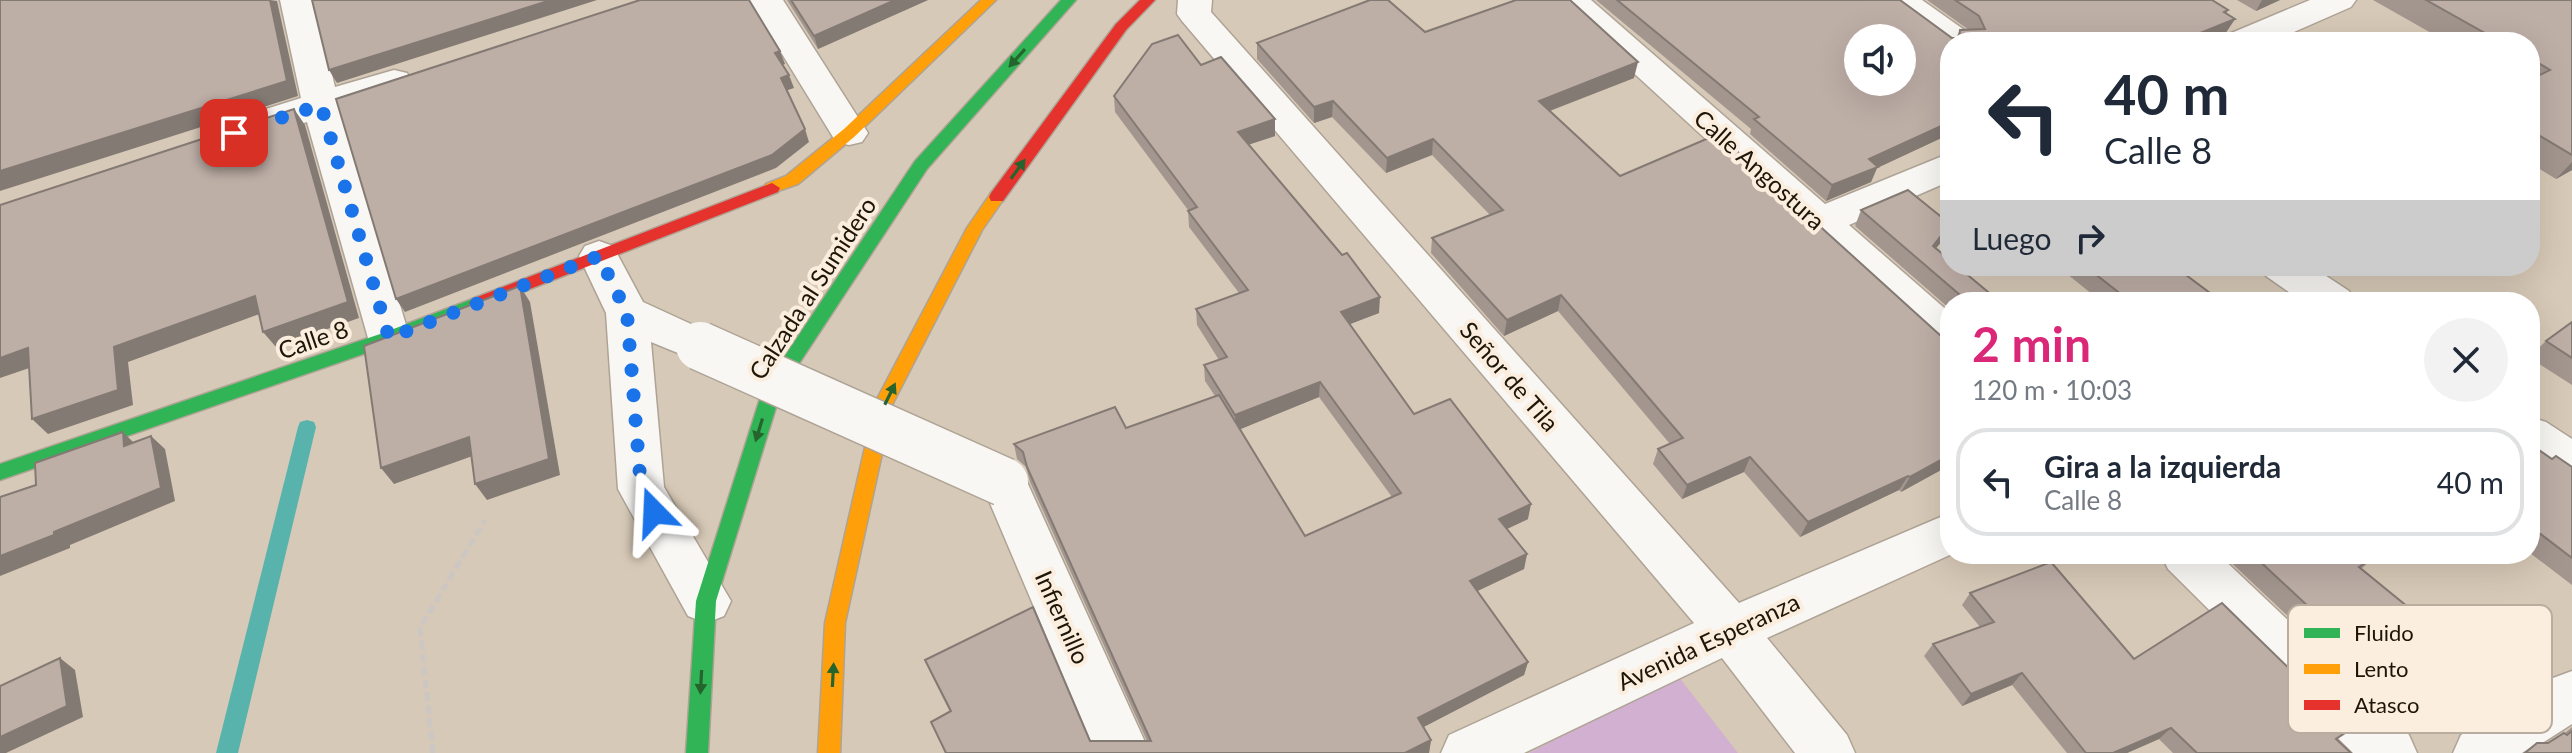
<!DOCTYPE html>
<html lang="es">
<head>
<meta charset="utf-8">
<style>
  :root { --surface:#fff; --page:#f2f2f3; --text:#1f2937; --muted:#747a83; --line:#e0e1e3; --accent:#db2777 }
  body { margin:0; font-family:Lato,sans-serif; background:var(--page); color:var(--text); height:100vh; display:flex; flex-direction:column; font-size:30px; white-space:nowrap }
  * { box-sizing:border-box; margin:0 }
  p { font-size:26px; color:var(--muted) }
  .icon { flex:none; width:44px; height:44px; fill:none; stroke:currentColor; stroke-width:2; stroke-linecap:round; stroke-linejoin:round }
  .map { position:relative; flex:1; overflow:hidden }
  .panel { position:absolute; left:1940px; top:292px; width:600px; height:272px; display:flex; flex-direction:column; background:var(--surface); border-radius:32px; box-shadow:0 8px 32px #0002 }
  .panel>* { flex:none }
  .guide { position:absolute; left:1940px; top:32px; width:600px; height:244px; border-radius:32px; box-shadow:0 8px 32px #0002; background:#fff; color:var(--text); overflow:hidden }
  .fabs { position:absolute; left:1844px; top:24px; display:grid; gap:16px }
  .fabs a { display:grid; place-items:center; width:72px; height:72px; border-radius:50%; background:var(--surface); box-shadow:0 8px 32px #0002; font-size:40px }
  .pin { position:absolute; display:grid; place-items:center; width:68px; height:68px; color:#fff; margin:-34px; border-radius:16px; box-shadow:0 4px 12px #0006 }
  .me { position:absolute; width:88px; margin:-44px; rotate:339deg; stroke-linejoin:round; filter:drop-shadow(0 0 6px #0008) }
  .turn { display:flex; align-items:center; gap:28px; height:168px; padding:0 32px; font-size:36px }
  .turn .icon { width:104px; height:104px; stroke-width:2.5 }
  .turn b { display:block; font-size:56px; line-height:68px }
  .then { display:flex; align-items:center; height:76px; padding:0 32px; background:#0003; gap:16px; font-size:30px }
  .round { display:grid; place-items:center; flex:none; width:84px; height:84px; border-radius:42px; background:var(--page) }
  .overview { display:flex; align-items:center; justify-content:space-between; height:136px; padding:0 32px }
  h1 { font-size:48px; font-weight:700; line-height:60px; color:var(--accent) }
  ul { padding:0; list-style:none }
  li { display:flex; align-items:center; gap:24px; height:108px; margin:0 16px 12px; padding:0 16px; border:4px solid var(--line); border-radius:32px }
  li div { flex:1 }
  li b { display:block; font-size:30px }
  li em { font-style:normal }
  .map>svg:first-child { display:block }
  .green { fill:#d2b0d1 }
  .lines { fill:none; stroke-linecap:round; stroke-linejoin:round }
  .stream { fill:#58b3ac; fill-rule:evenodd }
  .street-casing { stroke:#aea395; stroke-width:3 }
  .fast-casing { stroke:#aea395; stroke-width:3 }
  .slow-casing { stroke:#aea395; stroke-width:3 }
  .jam-casing { stroke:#aea395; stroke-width:3 }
  .path { stroke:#ccc7c2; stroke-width:5; stroke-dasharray:9 4; stroke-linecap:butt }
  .street { fill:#f9f7f4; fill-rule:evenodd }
  .fast { fill:#30b455; fill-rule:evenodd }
  .slow { fill:#ff9f0a; fill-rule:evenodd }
  .jam { fill:#e5322d; fill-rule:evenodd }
  .street-bridge-casing { stroke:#aea395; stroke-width:51; stroke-linecap:butt }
  .street-bridge { stroke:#f9f7f4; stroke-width:48 }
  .wall { fill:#a3968f; fill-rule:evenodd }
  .shaded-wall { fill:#847a74 }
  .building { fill:#bdaea6; stroke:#847a74; stroke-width:2; fill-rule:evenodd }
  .oneway { fill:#26642e }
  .route { stroke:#1a73e8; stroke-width:14; stroke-dasharray:0 25.2 }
  .labels { text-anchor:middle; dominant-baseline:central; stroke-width:8; stroke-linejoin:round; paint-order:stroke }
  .street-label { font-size:24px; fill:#1d1508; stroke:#fbeede }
  .key { fill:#fbeede; stroke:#b8ad9e; stroke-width:2 }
  .key-label { font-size:22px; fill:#1d1508 }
</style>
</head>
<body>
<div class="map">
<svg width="2572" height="753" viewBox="0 0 2572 753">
  <rect width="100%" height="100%" fill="#d7c9b7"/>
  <polygon class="green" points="1678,676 1738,753 1529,753"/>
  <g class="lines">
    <polygon class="stream" points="307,420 314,422 316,427 238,753 216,753 298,427 300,422"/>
    <g class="street-casing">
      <g id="street">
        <polygon points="280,0 314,0 335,87 394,70 407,73 412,81 407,89 341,110 410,338 404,349 389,354 374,349 368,338 307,122 238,143 225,140 219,131 225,122 301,98"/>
        <polygon points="749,0 783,0 868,133 862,142 849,145 836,142"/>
        <polygon points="1178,0 1212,0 1211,12 1739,603 1950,513 1952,554 1767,638 1847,735 1855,753 1795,753 1722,658 1524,753 1441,753 1449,735 1694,623 1182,21 1177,14"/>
        <polygon points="1554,0 1591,0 1825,204 1950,153 1950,181 1849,225 1950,313 1950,354 1935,349"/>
        <polygon points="1883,0 1922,0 1970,34 1976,42 1950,42 1950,51 1946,50 1888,7"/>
        <polygon points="2310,0 2356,0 2351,7 2271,42 2223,42 2229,34"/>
        <polygon points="599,241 613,246 643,302 715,335 722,346 715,357 700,362 651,342 664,487 731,601 724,616 706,623 688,616 618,489 606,313 579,256 585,246"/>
        <polygon points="2260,266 2311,266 2349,291 2355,302 2303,302 2266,276"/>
        <polygon points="2530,417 2546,422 2572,439 2572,482 2556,476 2530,459"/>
        <polygon points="1004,463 1021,469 1027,482 1150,753 1096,753 981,482 987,469"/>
        <polygon points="2161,554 2218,554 2409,735 2417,753 2353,753 2168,569"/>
        <polygon points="2572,671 2572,724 2527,753 2453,753 2461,735 2553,678"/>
      </g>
    </g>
    <g class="fast-casing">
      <g id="fast">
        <polygon points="1061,0 1076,0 927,169 781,391 716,601 708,753 686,753 696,601 763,389 915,161"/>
        <polygon points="478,297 487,303 484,307 395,343 0,480 0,464 383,333"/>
      </g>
    </g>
    <g class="slow-casing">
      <g id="slow">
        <polygon points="981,0 996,0 854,137 798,184 772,193 766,192 764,188 766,184 786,176 844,129"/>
        <polygon points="997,192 1005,197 982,230 893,403 845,623 840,753 818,753 825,623 875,403 967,228 991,193"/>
      </g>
    </g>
    <g class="jam-casing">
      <g id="jam">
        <polygon points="1140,0 1155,0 1126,30 1003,201 991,201 989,197 991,193 1116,24"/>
        <polygon points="772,183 780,188 778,192 484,307 472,307 469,303 472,299"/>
      </g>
    </g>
    <polyline class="path" points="433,753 420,628 485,520"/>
    <use href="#street" class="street"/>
    <use href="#fast" class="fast"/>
    <use href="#slow" class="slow"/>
    <use href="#jam" class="jam"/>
    <g class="street-bridge-casing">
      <polyline id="street-bridge" points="700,346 1004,482"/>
    </g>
    <use href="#street-bridge" class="street-bridge"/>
  </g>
  <g class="wall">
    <polygon points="787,0 928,0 818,49"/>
    <polygon points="1596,0 1900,0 1952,38 1956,38 1960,30 1969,30 1927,0 2212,0 2226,14 2235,19 2225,34 2206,42 1950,42 1950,134 1877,168 1871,182 1826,201 1750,134 1751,129"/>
    <polygon points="2237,0 2280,0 2256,11"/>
    <polygon points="2373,0 2572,0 2572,170 2556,179 2530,163 2530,42 2447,42"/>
    <polygon points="1425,32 1634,78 1550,111 1620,176 1950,465 1901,492 1899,490 1800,537 1744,472 1682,499 1653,464 1658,449 1670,444 1558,311 1504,336 1431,253 1432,238 1490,215 1432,155 1386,173 1332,117 1314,123 1257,59 1257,43"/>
    <path d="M1201,65L1275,136L1249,144L1379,313L1349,324L1414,414L1528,519L1507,529L1527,554L1524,569L1477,591L1528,662L1524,675L1423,727L1431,740L1429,753H945L931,722L950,712L931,674L925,660L1090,741H1147L1030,482L1026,467L1017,459L1014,444L1126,428L1215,396L1205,381L1204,365L1219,360L1197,325L1196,309L1239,293L1189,227L1188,210L1115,112L1114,96ZM1319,397L1392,497L1305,536L1240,429Z"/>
    <polygon points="1861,210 1943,240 1936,248 2000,302 1950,302 1950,309 1855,226"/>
    <polygon points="2057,266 2174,266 2222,302 2102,302"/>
    <polygon points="2572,322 2572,385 2530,358 2530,356 2546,341"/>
    <polygon points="2530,444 2552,459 2572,467 2572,585 2530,553"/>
    <polygon points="2222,554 2376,554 2377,555 2361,569 2479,665 2414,712 2397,698 2384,707"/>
    <polygon points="1970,593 2337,740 2351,753 2173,753 2159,739 2127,753 2067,753 2012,685 1962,706 1924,656 1933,644 1980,627 1962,605"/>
    <polygon points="2572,727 2572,753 2522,753 2537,743 2548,743 2565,733"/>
  </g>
  <g class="shaded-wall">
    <polygon points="270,0 277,1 298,96 0,191 0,171"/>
    <polygon points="551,0 597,0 337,83 329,70"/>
    <polygon points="895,0 928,0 818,49 814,36"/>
    <polygon points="2262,0 2280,0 2256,11"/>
    <polygon points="2228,10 2220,25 2235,19 2225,34 2206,42 2178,42"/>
    <polygon points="780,51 785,64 780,66 775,53"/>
    <polygon points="1638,62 1634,78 1536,116 1539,101"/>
    <polygon points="789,75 794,88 785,91 781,78"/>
    <polygon points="1333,101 1332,117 1314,123 1314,107"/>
    <polygon points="294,109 305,125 359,318 276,347 263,332"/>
    <polygon points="1275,119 1275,136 1239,148 1238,132"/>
    <polygon points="1950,122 1950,134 1877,168 1871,182 1826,201 1832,185 1869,159"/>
    <polygon points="805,129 809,142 776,168 405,312 396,299"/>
    <polygon points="1433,139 1432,155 1386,173 1387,158"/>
    <polygon points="2572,162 2572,170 2556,179"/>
    <polygon points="1950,225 1943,240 1925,261 1933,246"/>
    <polygon points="520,286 530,302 560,475 487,500 475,484"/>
    <polygon points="1561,295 1558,311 1504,336 1507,320"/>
    <polygon points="255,296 268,311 128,362 133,405 48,434 32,419 114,347"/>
    <polygon points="1380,297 1379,313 1340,328 1341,312"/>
    <polygon points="28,348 44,363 0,378 0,358"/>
    <polygon points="1320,382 1319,397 1236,431 1235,415"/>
    <polygon points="123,432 137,446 124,446"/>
    <polygon points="151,436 165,449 175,501 70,545 70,548 0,576 0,556 54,532"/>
    <polygon points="469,437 481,453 394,484 381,468"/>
    <polygon points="1950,455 1950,465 1901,492 1910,477"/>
    <polygon points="1750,457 1744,472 1682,499 1687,485"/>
    <polygon points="1908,476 1899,490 1800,537 1808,522"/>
    <polygon points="1531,504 1528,519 1496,534 1499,519"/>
    <polygon points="1527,554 1524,569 1467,596 1470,581"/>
    <polygon points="60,658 75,670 83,717 6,753 0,753 0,737"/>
    <polygon points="1528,662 1524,675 1416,731 1418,718"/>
    <polygon points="2022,673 2012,685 1962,706 1971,694"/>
    <polygon points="2171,728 2159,739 2127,753 2113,753"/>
    <polygon points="1431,740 1429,753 1405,753"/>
  </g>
  <g class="building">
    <polygon points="0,0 270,0 287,81 0,171"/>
    <polygon points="312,0 551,0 329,70"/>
    <polygon points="640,0 749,0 780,51 775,53 789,75 781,78 805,129 772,155 396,299 336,99"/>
    <polygon points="791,0 895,0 814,36"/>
    <polygon points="1370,0 1388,0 1425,32 1516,0 1570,0 1638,62 1539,101 1620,176 1718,134 1941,336 1950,338 1950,455 1910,477 1908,476 1808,522 1750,457 1687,485 1658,449 1683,438 1561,295 1507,320 1432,238 1503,210 1433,139 1387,158 1333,101 1314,107 1257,43"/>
    <path d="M1617,0H1900L1952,38H1959L1960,30L1985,29L1979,16L1955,0H2212L2228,10L2224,12L2235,19L2178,42H1950V122L1869,159L1878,167L1832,185L1754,119L1759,117ZM1858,38H1902V82H1858Z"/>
    <polygon points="2426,0 2572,0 2572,155 2530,130 2530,80 2550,70 2530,58 2530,42 2501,42"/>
    <polygon points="1178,35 1201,65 1221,57 1275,119 1238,132 1342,255 1347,253 1380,297 1341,312 1414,414 1450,399 1531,504 1499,519 1527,554 1470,581 1528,662 1418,718 1431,740 1405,753 946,753 931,722 951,711 925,660 1033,607 1090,741 1151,741 1027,467 1023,452 1014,444 1115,407 1126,428 1219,395 1305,536 1401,493 1320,382 1235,415 1204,365 1227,357 1196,309 1248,290 1188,211 1197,207 1114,96 1152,44"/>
    <polygon points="294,109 348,302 263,332 255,296 114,347 118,390 32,419 28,348 0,358 0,205"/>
    <polygon points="1908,190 1950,224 1933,246 1950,260 1950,266 1957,266 2000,302 1960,302 1960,295 1861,210"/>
    <polygon points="2085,266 2174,266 2222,302 2131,302"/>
    <polygon points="520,286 549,459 475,484 469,437 381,468 364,346"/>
    <polygon points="2235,296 2243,302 2223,302"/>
    <polygon points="2572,322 2572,358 2546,341"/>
    <polygon points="123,432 124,446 151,436 161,488 54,532 54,535 0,556 0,497 36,485 35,463"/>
    <polygon points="2530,444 2552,459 2556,456 2572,467 2572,558 2530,526"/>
    <polygon points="2252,554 2376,554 2377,555 2359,567 2479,665 2432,698 2415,684 2402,694"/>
    <polygon points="2051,562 2134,659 2222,603 2351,729 2336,739 2351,753 2197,753 2171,728 2113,753 2086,753 2022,673 1971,694 1933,644 1994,622 1970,593"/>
    <polygon points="60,658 67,706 0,737 0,686"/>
    <polygon points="2572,731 2572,753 2525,753 2537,743 2548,743 2564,733 2567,735"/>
  </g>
  <defs><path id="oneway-solid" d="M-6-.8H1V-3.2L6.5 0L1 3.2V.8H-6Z" transform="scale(2)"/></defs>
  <g class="oneway">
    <use href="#oneway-solid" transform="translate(1017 58) rotate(132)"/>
    <use href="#oneway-solid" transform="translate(1018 169) rotate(-54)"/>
    <use href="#oneway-solid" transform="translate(890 394) rotate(-64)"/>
    <use href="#oneway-solid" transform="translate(759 430) rotate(107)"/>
    <use href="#oneway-solid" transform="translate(833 675) rotate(-87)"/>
    <use href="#oneway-solid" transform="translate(701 682) rotate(93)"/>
  </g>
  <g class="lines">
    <polyline class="route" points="234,133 321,105 389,338 599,256 627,313 641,489 654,512"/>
  </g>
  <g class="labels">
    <g class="street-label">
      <text transform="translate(1760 169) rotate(42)">Calle Angostura</text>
      <text transform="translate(812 288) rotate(-57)">Calzada al Sumidero</text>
      <text transform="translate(313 339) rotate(-19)">Calle 8</text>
      <text transform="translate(1510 376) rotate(49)">Señor de Tila</text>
      <text transform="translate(1063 617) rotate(66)">Infiernillo</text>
      <text transform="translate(1708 641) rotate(-25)">Avenida Esperanza</text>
    </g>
  </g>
  <rect x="2288" y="605" width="264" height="128" rx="12" class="key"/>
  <rect x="2304" y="628" width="36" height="10" fill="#30b455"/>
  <rect x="2304" y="664" width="36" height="10" fill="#ff9f0a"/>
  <rect x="2304" y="700" width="36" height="10" fill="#e5322d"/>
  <g class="key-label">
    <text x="2354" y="641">Fluido</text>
    <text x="2354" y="677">Lento</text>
    <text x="2354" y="713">Atasco</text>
  </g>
</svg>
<div class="fabs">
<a><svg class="icon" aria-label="sound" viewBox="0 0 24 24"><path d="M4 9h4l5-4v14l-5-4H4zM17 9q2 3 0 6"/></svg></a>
</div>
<div class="pin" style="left:234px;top:133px;background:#d93025"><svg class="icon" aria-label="arrive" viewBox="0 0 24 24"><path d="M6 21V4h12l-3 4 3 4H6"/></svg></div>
<svg class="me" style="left:654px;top:512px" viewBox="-20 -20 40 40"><path d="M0-17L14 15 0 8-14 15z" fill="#1a73e8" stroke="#fff" stroke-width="4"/></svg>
<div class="guide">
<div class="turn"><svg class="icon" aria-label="left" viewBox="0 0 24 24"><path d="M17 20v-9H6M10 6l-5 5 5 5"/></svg><div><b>40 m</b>Calle 8</div></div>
<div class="then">Luego<svg class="icon" aria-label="right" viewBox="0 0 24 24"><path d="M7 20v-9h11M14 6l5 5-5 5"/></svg></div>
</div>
<section class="panel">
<div class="overview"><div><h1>2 min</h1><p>120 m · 10:03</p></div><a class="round"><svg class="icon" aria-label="close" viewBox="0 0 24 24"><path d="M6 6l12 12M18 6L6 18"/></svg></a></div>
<ul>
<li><svg class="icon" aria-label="left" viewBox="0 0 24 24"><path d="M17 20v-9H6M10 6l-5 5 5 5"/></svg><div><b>Gira a la izquierda</b><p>Calle 8</p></div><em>40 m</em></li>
</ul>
</section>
</div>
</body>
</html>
